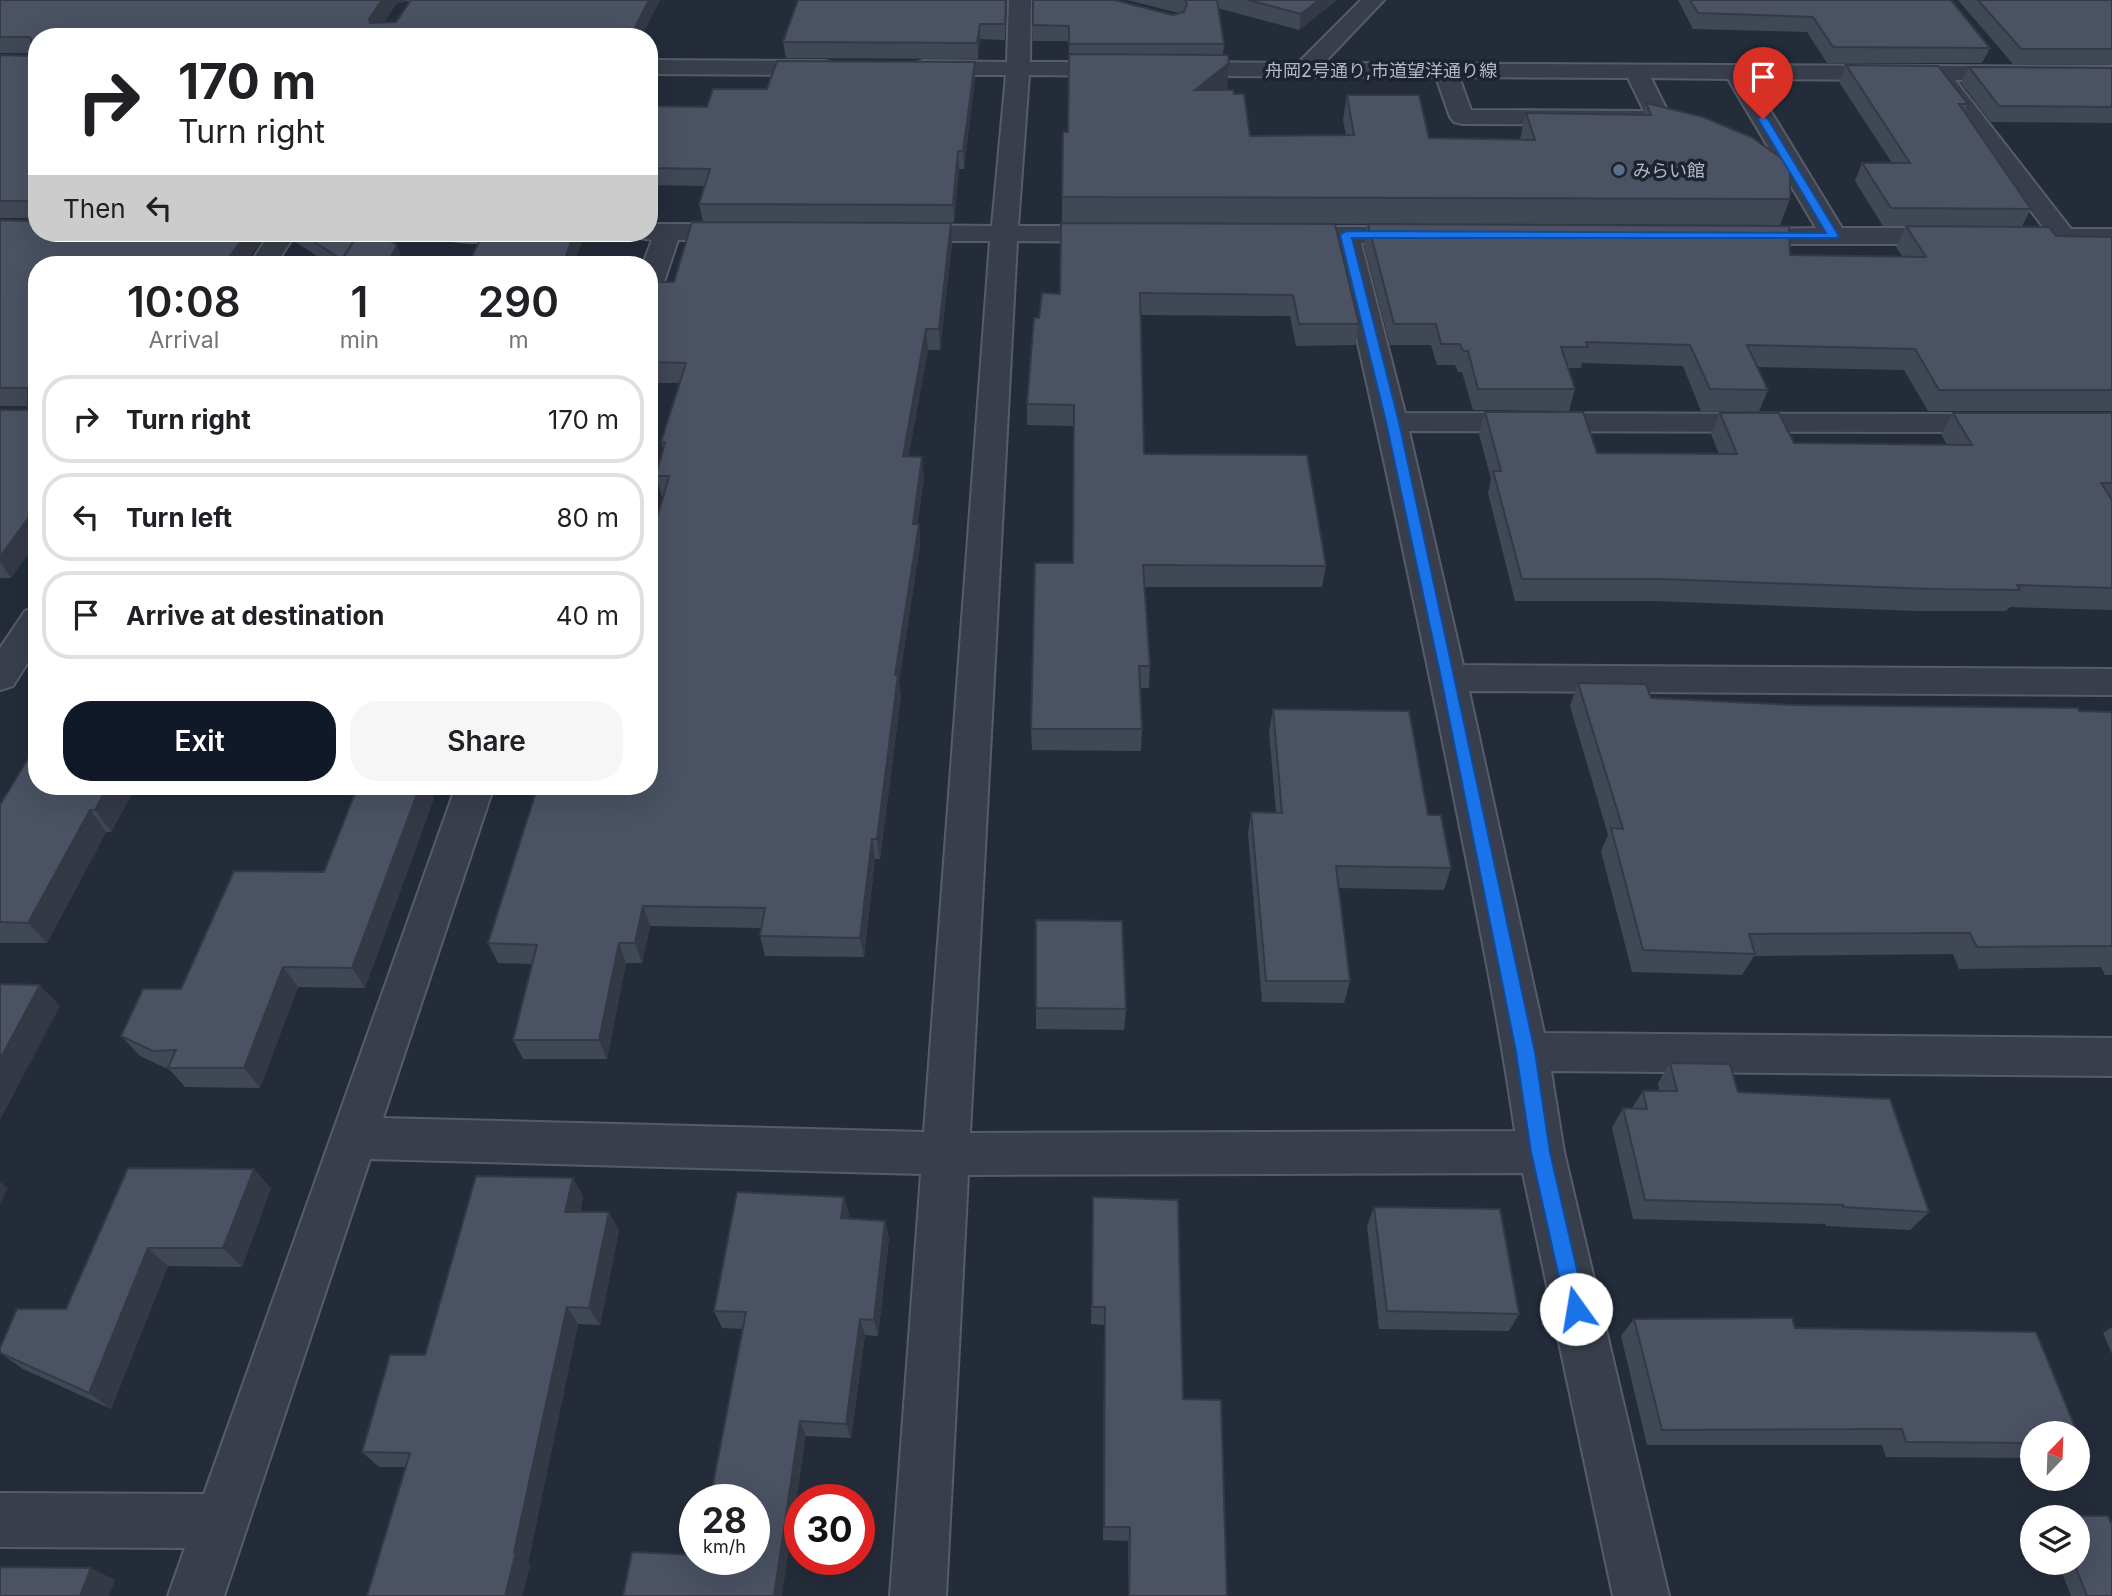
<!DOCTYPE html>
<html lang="en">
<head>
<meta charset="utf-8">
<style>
  :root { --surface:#fff; --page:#f6f6f6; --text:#202124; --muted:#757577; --line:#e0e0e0; --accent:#111827 }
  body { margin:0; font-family:Inter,"Noto Sans JP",sans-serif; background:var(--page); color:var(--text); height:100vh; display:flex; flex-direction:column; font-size:26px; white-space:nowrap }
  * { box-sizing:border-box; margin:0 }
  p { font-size:23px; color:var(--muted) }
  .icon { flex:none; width:38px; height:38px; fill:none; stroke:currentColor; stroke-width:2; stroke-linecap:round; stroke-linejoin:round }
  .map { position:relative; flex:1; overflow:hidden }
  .drawer { position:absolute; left:28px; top:256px; width:630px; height:539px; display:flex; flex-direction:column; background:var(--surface); border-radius:28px; box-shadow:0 7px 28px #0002 }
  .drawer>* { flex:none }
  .top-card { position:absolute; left:28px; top:28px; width:630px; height:214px; border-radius:28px; box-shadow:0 7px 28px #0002; background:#fff; color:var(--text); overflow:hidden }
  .needle { width:46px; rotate:23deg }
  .tools { position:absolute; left:2020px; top:1421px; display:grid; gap:14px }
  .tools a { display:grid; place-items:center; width:70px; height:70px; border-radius:50%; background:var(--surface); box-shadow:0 7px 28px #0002; font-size:35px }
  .speed { position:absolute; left:679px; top:1484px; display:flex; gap:14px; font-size:35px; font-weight:700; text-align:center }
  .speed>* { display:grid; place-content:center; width:91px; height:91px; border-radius:50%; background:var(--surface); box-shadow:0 7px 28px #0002; line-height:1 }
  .speed small { font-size:18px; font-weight:400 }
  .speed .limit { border:10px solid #d22; background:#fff; color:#111 }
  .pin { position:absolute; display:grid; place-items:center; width:60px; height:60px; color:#fff; margin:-72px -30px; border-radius:50% 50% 50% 0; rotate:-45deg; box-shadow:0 0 7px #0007 }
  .pin .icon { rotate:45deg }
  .me { position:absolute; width:77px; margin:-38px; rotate:347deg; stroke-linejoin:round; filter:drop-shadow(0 0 5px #0008) }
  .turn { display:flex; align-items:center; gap:24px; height:147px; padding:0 35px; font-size:32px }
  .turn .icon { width:91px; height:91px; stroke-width:2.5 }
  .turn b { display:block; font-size:49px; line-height:60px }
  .then { display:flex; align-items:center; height:66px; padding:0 35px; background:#0003; gap:14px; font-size:26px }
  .eta { display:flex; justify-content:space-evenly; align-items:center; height:119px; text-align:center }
  .eta b { font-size:42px; font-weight:600; line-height:49px }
  .primary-button { display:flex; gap:14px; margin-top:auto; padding:14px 35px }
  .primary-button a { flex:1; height:80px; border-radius:28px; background:var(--accent); color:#fff; font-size:28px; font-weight:600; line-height:80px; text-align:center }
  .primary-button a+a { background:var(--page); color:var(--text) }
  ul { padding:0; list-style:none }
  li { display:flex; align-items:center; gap:21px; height:88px; margin:0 14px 10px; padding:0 21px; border:4px solid var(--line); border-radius:28px }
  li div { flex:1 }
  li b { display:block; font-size:26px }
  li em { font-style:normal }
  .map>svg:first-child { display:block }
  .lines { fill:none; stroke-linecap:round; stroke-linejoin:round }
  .minor-casing { stroke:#565c69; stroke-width:4 }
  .minor { fill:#383e4b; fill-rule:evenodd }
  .wall { fill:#404755; fill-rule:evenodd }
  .shaded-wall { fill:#343945 }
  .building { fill:#4a5263; stroke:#343945; stroke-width:2 }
  .route { fill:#1a73e8; stroke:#114b97; stroke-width:2 }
  .service-dot { fill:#5c6f8a; stroke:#1d232f; stroke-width:2.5 }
  .labels { text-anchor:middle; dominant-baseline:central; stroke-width:7; stroke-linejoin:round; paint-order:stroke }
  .far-street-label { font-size:18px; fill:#b3b9c6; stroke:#1d232f }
  .far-poi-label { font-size:18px; fill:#b3b9c6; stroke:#1d232f; text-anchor:start }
</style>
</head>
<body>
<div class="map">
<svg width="2112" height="1596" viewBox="0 0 2112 1596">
  <rect width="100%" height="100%" fill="#242c3a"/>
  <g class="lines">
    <g class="minor-casing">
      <g id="minor">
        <path d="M1009,0H1031L1030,62H1119L1127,64L1130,69L1127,74L1119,76L1029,75L1018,226H1112L1121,228L1125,234L1121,240L1112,242L1017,241L970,1133L1515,1131C1499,1019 1476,908 1454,797C1417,612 1378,427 1335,243L1276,241L1272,235L1276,229L1285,227H1417L1426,229L1430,235L1426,241L1361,243L1405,413L1999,414L2010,416L2014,423L2010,430L1999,432L1409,431L1463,665L2112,669V695L1469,691L1544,1033L2112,1038V1076L1551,1071L1564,1152L1669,1596H1613L1523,1173L968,1175L946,1596H890L921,1174L370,1159L224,1596H168L185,1548L0,1547V1493L204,1494L456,786H494L383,1118L924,1132L990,241H900L891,239L887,233L891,227L900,225L992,226L1006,75H924L916,73L913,68L916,63L924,61L1007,62Z"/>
        <path d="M1361,0H1384L1324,63L2112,67V81L1955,80L2071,229H2112V245L2018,242L2014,236L2018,230L2044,228L1931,80L1751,79L1842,228H1952L1961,230L1965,236L1961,242L1952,244H1736L1727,242L1723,236L1727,230L1816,228L1728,79L1651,78L1671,118L1667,123L1659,125L1462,124L1454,122L1450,117L1436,77L1176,76L1168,74L1165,69L1168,64L1176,62L1298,63ZM1459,77L1628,78L1644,111L1471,110Z"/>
        <polygon points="649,60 825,61 833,63 836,68 833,73 825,75 649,74"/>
        <polygon points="649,224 741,224 750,226 754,232 750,238 741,240 678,240 663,285 659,291 649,293 649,264 643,264 652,240 640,238 636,233 649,233"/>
        <polygon points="270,233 296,233 276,264 250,264"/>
        <path d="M443,233H511L507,239C489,243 465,243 447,239Z"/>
        <polygon points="37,607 37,648 13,686 0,690 0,648 25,611"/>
      </g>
    </g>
    <use href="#minor" class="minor"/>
  </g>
  <g class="wall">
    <path d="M0,0H660L641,37H37V233H267L245,264H37V541L11,578H0V410H28V406H0V220L27,221L33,219V218H0V55L28,56L31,53H0ZM406,1L409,2L396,22H384L396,4Z"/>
    <polygon points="798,0 1007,0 1005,40 980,39 978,59 786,58 783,42"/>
    <polygon points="1033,0 1173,15 1179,13 1127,0 1337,0 1299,30 1218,8 1224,44 1223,55 1227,88 1224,90 1234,94 1250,136 1346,135 1343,120 1347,95 1429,138 1520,139 1526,113 1642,115 1646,103 1790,199 1780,225 1062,223 1062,197 1068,132 1069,41 1033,41"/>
    <polygon points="1678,0 1950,0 1990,48 1982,63 1827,63 1807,32 1693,29"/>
    <polygon points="1958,0 2112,0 2112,65 2013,64"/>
    <polygon points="975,62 975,78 964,169 959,169 954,222 703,222 699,204 705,186 649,185 649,106 707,107 767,89"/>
    <polygon points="1846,65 1968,104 1964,112 2031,209 2022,226 1883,226 1855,181 1862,163 1892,163 1839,82"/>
    <polygon points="1969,67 2112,68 2112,123 1991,122 1961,83"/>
    <polygon points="1335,224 1359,324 1355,345 1296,346 1290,316 1141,315 1144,454 1326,566 1322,587 1144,587 1150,666 1149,688 1140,688 1142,729 1141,751 1032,750 1031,729 1073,563 1074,426 1027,425 1027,404 1039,318 1060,294"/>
    <polygon points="1368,224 1790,255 1902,256 1896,247 1906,226 2056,236 2112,237 2112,411 1928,411 1904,370 1757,367 1768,390 1759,411 1701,411 1683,366 1582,363 1581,368 1568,368 1575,389 1569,411 1473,410 1462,372 1458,372 1455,365 1437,365 1431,345 1390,345 1364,245"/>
    <polygon points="291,233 379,233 379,234 404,264 329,264 294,241"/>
    <polygon points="483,233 585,233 574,264 470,264 469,263"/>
    <polygon points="952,243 940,350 928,350 908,456 924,478 917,524 919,524 920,545 899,682 901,696 880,859 875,859 864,957 765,956 760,936 761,928 650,926 642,963 626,963 607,1059 523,1059 513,1040 532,964 498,963 488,943 649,786 663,497 662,497 656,476 663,450 661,442 679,383 649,383 649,282 674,282"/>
    <polygon points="1485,412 1597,453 1719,454 1711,434 1720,413 1794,443 1947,445 1941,434 1953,413 2112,413 2112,610 2010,607 2006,611 1918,611 1653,601 1515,601 1488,493 1491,479 1479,434"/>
    <polygon points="1578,683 1651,698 1795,705 2112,712 2112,975 2105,975 2101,967 1959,969 1953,954 1754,956 1742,975 1632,972 1601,851 1608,835 1570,706"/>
    <polygon points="1273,709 1428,815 1451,868 1444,890 1339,888 1350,981 1344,1003 1262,1002 1248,834 1251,812 1276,812 1269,732"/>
    <polygon points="37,786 136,786 111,832 106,832 47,943 0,943 0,805"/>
    <polygon points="358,786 428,786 434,798 365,988 298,987 260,1088 185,1087 170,1070 140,1056 121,1036 181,989 324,872"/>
    <polygon points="1036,1008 1126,1009 1124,1030 1036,1029"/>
    <polygon points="1670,1063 1738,1092 1929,1212 1910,1230 1826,1226 1825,1224 1633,1219 1612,1128 1623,1108 1632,1108 1643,1091 1659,1091 1658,1083"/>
    <polygon points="128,1168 271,1188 242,1267 168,1266 111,1409 23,1369 0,1353 66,1309"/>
    <polygon points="583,1196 580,1212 619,1230 600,1325 578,1324 528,1563 530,1564 522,1596 367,1596 406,1467 379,1467 362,1452 425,1355"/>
    <polygon points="844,1197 849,1215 848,1219 885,1221 889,1239 878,1336 865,1335 851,1438 806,1436 754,1559 743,1329 722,1328 714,1311"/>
    <polygon points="1374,1207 1519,1314 1509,1331 1379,1329 1367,1226"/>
    <polygon points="1093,1216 1183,1399 1227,1596 1128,1596 1128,1541 1103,1540 1104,1325 1091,1324"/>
    <polygon points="1792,1318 1795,1328 2036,1332 2082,1444 2077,1446 2077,1433 2032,1433 2032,1458 1886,1457 1882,1445 1647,1445 1621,1336 1634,1319"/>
    <polygon points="2112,1327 2112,1354 2103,1333"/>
    <polygon points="2055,1516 2108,1516 2112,1525 2112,1596 2071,1596 2058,1563 2077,1563 2077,1517 2052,1517"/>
  </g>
  <g class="shaded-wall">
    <polygon points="382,0 406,0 406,1 396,4 375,37 369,19"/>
    <polygon points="649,0 660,0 641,37 630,37"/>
    <polygon points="1006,0 1007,0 1005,40 1005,24"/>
    <polygon points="1319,0 1337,0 1299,30 1301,14"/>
    <polygon points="980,24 980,39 978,59 977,43"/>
    <polygon points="975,62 975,78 964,169 963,151"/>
    <polygon points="1229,63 1227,88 1193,114 1195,90"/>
    <polygon points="958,151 959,169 954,222 953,205"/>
    <polygon points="951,223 952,243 940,350 939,329"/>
    <polygon points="247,233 267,233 245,264 224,264"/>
    <polygon points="574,233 585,233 574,264 564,264 564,262"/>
    <polygon points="397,245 404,264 387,264"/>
    <polygon points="926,329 928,350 905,477 903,456"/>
    <polygon points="922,457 924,478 915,545 913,524"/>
    <polygon points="37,506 37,541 11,578 0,562 0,557"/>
    <polygon points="919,524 920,545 899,682 901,696 880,859 877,839 895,675"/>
    <polygon points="108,786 136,786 111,832 95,810"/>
    <polygon points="420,786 428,786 434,798 365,988 352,968"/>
    <polygon points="90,810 106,832 47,943 28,923"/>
    <polygon points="872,839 875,859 864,957 860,938"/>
    <polygon points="643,906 650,926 642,963 635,943"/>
    <polygon points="619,943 626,963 607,1059 599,1040"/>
    <polygon points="283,967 298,987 260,1088 244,1068"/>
    <polygon points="40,985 60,1006 0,1120 0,1059"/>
    <polygon points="254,1169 271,1188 242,1267 223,1248"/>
    <polygon points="573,1178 583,1196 576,1230 565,1212"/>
    <polygon points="0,1182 8,1188 0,1204"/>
    <polygon points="844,1197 849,1215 846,1236 841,1218"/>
    <polygon points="609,1212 619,1230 600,1325 589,1308"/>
    <polygon points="885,1221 889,1239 878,1336 874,1320"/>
    <polygon points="148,1248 168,1266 111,1409 89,1393"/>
    <polygon points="567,1307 578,1324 528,1563 530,1564 522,1596 505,1596 514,1552"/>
    <polygon points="860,1319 865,1335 851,1438 846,1424"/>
    <polygon points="800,1421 806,1436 782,1596 774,1596"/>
    <polygon points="91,1568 115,1580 109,1596 80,1596"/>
  </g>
  <g class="building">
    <polygon points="0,0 382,0 369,19 370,23 396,22 411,0 649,0 630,37 37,37 37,213 30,213 29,201 0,201 0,55 28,56 31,53 31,39 29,37 0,37"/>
    <polygon points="798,0 1006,0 1005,24 980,24 977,43 783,42"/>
    <polygon points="1033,0 1114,0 1173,15 1184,12 1187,4 1185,0 1217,0 1224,44 1069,44 1069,26 1033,25"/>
    <polygon points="1248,0 1319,0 1301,14"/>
    <polygon points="1690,0 1951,0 1990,48 1833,47 1813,17 1698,13"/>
    <polygon points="1978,0 2112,0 2112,49 2021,49"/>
    <polygon points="1069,54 1228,55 1229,63 1195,90 1233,90 1234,94 1244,94 1250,136 1354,135 1347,95 1419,95 1429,138 1535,140 1526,113 1651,115 1646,103 1703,117 1751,137 1790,164 1790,199 1062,197 1063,132 1068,132"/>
    <polygon points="777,61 975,62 963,151 958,151 953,205 699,204 710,169 649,168 649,106 707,107 713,89 767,89"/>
    <polygon points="1846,65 1938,66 1968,104 1959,104 2031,209 1891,208 1862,163 1910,163"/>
    <polygon points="1969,67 2112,68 2112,107 1999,106"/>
    <polygon points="37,218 37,233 247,233 224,264 37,264 37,506 0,557 0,410 28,410 28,388 0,388 0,220 27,221"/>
    <polygon points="692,222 951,223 939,329 926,329 903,456 922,457 913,524 919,524 895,675 898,675 877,839 872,839 860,938 760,936 765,908 643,906 635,943 619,943 599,1040 513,1040 537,945 488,943 538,786 649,786 649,547 669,476 656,476 665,442 661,442 686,363 649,362 649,282 674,282"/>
    <polygon points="1061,223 1335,224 1359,324 1299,324 1293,295 1140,293 1144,454 1307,455 1326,566 1143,565 1150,666 1139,666 1142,729 1031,729 1035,563 1073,563 1074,405 1027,404 1034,318 1039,318 1042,293 1060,294"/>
    <polygon points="1368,224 1789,226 1790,255 1926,257 1906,226 2049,227 2056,236 2112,237 2112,390 1939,390 1915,349 1747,345 1768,390 1710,389 1690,345 1586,342 1588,347 1561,347 1575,389 1478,389 1468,351 1463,351 1460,344 1441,344 1436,324 1394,324"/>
    <polygon points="301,233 359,233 342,260"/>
    <polygon points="359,233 376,233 397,245 387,264 339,264"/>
    <polygon points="483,233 574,233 564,262 469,263"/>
    <polygon points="1485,412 1583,412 1597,453 1737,454 1720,413 1779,413 1794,443 1972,445 1953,413 2112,413 2112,483 2101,483 2112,500 2112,588 2017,585 2020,590 1931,589 1661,579 1522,579 1493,471 1501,471"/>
    <polygon points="1578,683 1646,684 1651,698 1795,705 2078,708 2079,711 2112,712 2112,946 1977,947 1970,933 1749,934 1755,954 1643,950 1611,828 1623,829"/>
    <polygon points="1273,709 1409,711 1428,815 1441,815 1451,868 1336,866 1350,981 1266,981 1251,812 1282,813"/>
    <polygon points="37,744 37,786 108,786 95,810 90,810 28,923 0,922 0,805"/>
    <polygon points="358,786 420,786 352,968 283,967 244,1068 168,1068 176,1050 153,1051 121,1036 143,989 181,989 234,871 324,872"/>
    <polygon points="1036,920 1122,921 1126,1009 1036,1008"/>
    <polygon points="0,984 40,985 0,1059"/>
    <polygon points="1670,1063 1730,1064 1738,1092 1890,1099 1929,1212 1843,1207 1843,1205 1645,1200 1623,1108 1647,1109 1643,1091 1677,1091"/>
    <polygon points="128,1168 254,1169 223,1248 148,1248 89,1393 0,1353 0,1348 17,1309 66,1309"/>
    <polygon points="476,1176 573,1178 565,1212 609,1212 589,1308 567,1307 514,1552 516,1552 505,1596 367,1596 410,1453 362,1452 390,1355 425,1355"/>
    <polygon points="737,1192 844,1197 841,1218 885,1221 874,1320 860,1319 846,1424 800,1421 774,1596 623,1596 632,1552 695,1555 695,1559 754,1559 754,1500 710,1500 746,1312 714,1311"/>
    <polygon points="1093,1197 1178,1200 1183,1399 1221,1400 1227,1596 1129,1596 1130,1527 1104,1527 1105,1307 1092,1307"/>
    <polygon points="1374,1207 1500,1209 1519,1314 1387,1311"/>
    <polygon points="1792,1318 1795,1328 2036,1332 2082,1444 2077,1444 2077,1433 2032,1433 2032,1443 1906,1442 1902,1429 1662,1430 1634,1319"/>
    <polygon points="2055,1516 2108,1516 2112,1525 2112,1596 2087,1596 2074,1563 2077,1563 2077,1517 2055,1517"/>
    <polygon points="0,1567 91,1568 80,1596 0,1596"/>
  </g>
  <polygon class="route" points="1763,116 1768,119 1839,236 1837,238 1352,238 1399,422 1535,1052 1550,1152 1586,1309 1583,1316 1576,1319 1569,1316 1566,1309 1531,1152 1516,1052 1441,678 1386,422 1340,235 1346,231 1826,233 1758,119"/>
  <circle class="service-dot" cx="1619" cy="170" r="7"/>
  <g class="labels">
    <g class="far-street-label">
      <text x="1381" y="70">舟岡2号通り,市道望洋通り線</text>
    </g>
    <g class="far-poi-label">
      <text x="1633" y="170">みらい館</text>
    </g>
  </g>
</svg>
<div class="tools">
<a><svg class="needle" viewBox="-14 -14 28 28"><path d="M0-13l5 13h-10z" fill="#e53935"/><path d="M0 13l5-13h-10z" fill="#757577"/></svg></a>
<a><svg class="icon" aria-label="layers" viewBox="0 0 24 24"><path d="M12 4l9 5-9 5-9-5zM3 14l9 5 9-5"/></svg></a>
</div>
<div class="speed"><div>28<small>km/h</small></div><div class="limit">30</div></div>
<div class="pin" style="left:1763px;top:119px;background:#d93025"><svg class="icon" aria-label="arrive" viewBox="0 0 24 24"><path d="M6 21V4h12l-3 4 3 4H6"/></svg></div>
<svg class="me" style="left:1576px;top:1309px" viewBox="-20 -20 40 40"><circle r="19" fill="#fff"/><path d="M0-13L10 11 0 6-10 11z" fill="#1a73e8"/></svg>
<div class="top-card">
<div class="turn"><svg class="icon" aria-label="right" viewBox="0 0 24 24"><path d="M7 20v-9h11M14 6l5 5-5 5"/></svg><div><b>170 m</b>Turn right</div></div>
<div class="then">Then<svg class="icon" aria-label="left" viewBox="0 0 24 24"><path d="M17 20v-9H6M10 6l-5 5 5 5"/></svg></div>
</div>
<section class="drawer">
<div class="eta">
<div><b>10:08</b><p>Arrival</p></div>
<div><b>1</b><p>min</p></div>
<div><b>290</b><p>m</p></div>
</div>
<ul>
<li><svg class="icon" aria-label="right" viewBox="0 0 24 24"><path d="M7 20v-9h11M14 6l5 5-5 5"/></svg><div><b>Turn right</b></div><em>170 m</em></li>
<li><svg class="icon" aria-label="left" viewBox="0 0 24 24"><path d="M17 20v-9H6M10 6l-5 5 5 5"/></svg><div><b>Turn left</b></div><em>80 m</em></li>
<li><svg class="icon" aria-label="arrive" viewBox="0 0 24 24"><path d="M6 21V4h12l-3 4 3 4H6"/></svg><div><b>Arrive at destination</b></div><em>40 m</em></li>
</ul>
<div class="primary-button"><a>Exit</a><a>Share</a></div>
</section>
</div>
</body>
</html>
